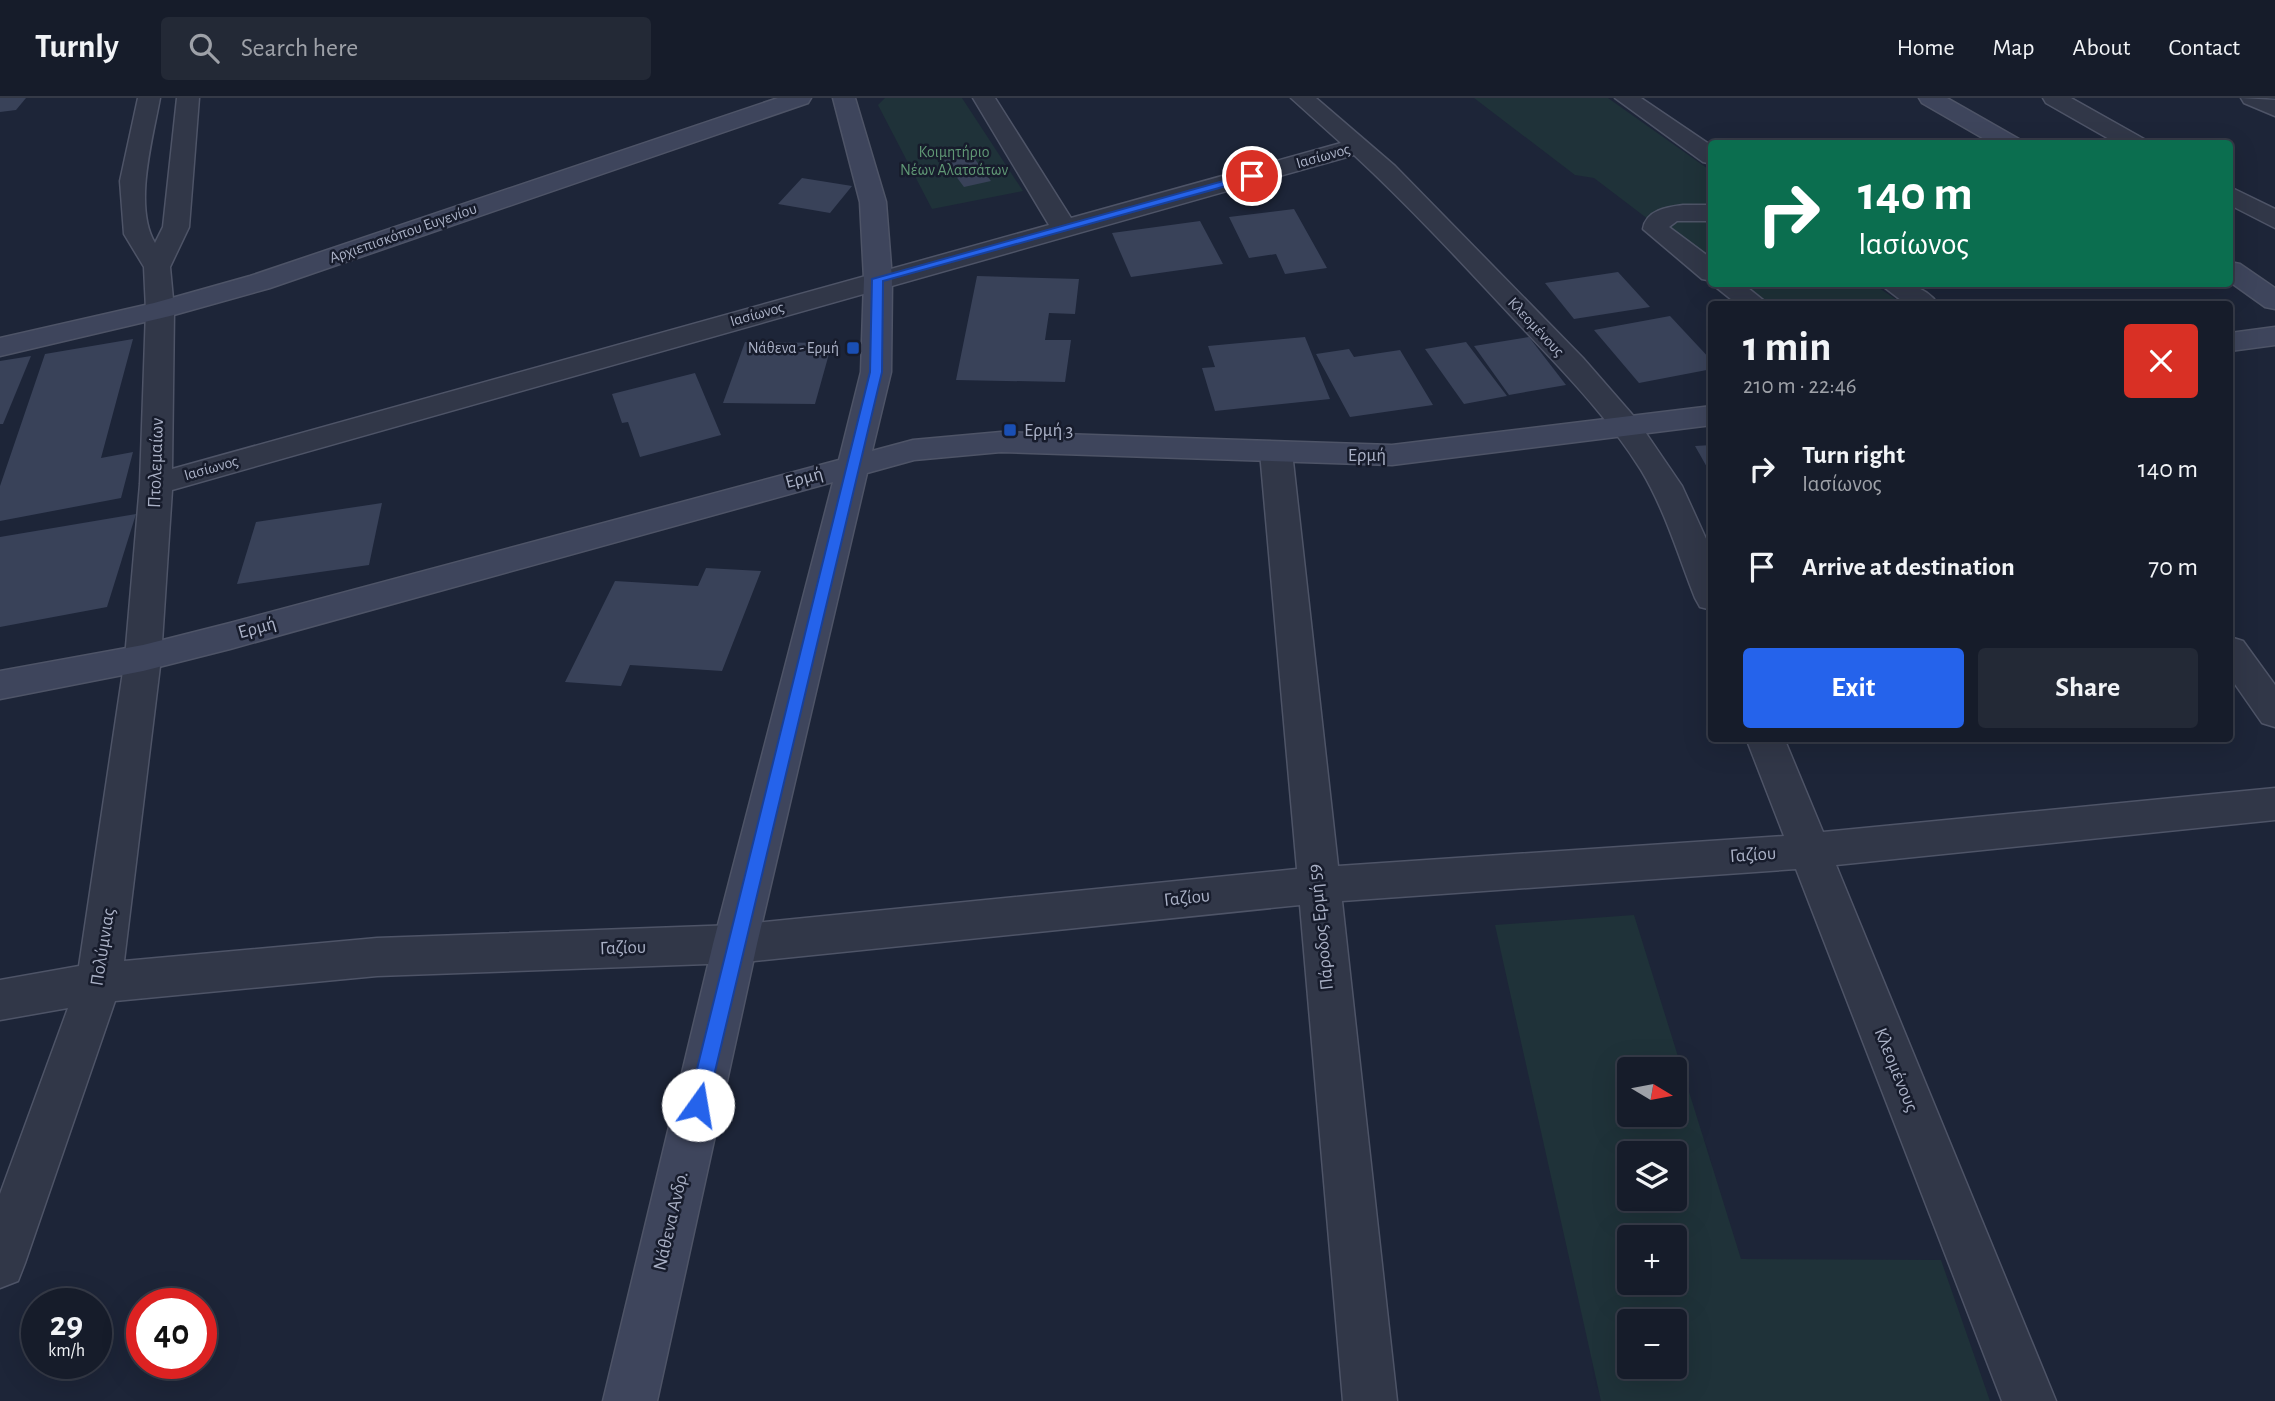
<!DOCTYPE html>
<html lang="en">
<head>
<meta charset="utf-8">
<style>
  :root { --surface:#161c2a; --page:#232936; --text:#f1f3f6; --muted:#9ea1a8; --line:#353a47; --accent:#2563eb }
  body { margin:0; font-family:"Alegreya Sans",sans-serif; background:var(--page); color:var(--text); height:100vh; display:flex; flex-direction:column; font-size:26px; white-space:nowrap }
  * { box-sizing:border-box; margin:0 }
  p { font-size:23px; color:var(--muted) }
  .icon { flex:none; width:38px; height:38px; fill:none; stroke:currentColor; stroke-width:2; stroke-linecap:round; stroke-linejoin:round }
  .map { position:relative; flex:1; overflow:hidden }
  .side { position:absolute; left:1708px; top:203px; width:525px; height:441px; display:flex; flex-direction:column; background:var(--surface); border-radius:7px; box-shadow:0 7px 28px #0002,0 0 0 2px var(--line) }
  .side>* { flex:none }
  .guide { position:absolute; left:1708px; top:42px; width:525px; height:147px; border-radius:7px; box-shadow:0 7px 28px #0002,0 0 0 2px var(--line); background:#0b6e4f; color:#fff; overflow:hidden }
  .needle { width:46px; rotate:100deg }
  .fabs { position:absolute; left:1617px; top:959px; display:grid; gap:14px }
  .fabs a { display:grid; place-items:center; width:70px; height:70px; border-radius:7px; background:var(--surface); box-shadow:0 7px 28px #0002,0 0 0 2px var(--line); font-size:35px }
  .speed { position:absolute; left:21px; top:1190px; display:flex; gap:14px; font-size:35px; font-weight:700; text-align:center }
  .speed>* { display:grid; place-content:center; width:91px; height:91px; border-radius:50%; background:var(--surface); box-shadow:0 7px 28px #0002,0 0 0 2px var(--line); line-height:1 }
  .speed small { font-size:18px; font-weight:400 }
  .speed .limit { border:10px solid #d22; background:#fff; color:#111 }
  .pin { position:absolute; display:grid; place-items:center; width:60px; height:60px; color:#fff; margin:-30px; border:4px solid #fff; border-radius:50%; box-shadow:0 2px 7px #0007 }
  .me { position:absolute; width:77px; margin:-38px; rotate:13deg; stroke-linejoin:round; filter:drop-shadow(0 0 5px #0008) }
  .turn { display:flex; align-items:center; gap:24px; height:147px; padding:0 35px; font-size:32px }
  .turn .icon { width:91px; height:91px; stroke-width:2.5 }
  .turn b { display:block; font-size:49px; line-height:60px }
  .round { display:grid; place-items:center; flex:none; width:74px; height:74px; border-radius:7px; background:var(--page) }
  .overview { display:flex; align-items:center; justify-content:space-between; height:119px; padding:0 35px }
  h1 { font-size:42px; font-weight:600; line-height:52px }
  .primary-button { display:flex; gap:14px; margin-top:auto; padding:14px 35px }
  .primary-button a { flex:1; height:80px; border-radius:7px; background:var(--accent); color:#fff; font-size:28px; font-weight:600; line-height:80px; text-align:center }
  .primary-button a+a { background:var(--page); color:var(--text) }
  ul { padding:0; list-style:none }
  li { display:flex; align-items:center; gap:21px; height:98px; padding:0 35px }
  li div { flex:1 }
  li b { display:block; font-size:26px }
  li em { font-style:normal }
  header { display:flex; align-items:center; gap:42px; box-sizing:border-box; height:98px; padding:0 35px; background:var(--surface); border-bottom:2px solid var(--line) }
  header strong { font-size:33px }
  nav { display:flex; gap:38px; margin-inline-start:auto; font-size:24px }
  .search { width:490px; height:63px; background:var(--page); display:flex; align-items:center; gap:18px; box-sizing:border-box; padding:0 24px; border-radius:7px; color:var(--muted); font-size:26px }
  .map>svg:first-child { display:block }
  .green { fill:#1f3239; fill-rule:evenodd }
  .building { fill:#394259 }
  .lines { fill:none; stroke-linecap:round; stroke-linejoin:round }
  .street-casing { stroke:#4e5467; stroke-width:3 }
  .secondary-casing { stroke:#4e5467; stroke-width:3 }
  .street { fill:#313748; fill-rule:evenodd }
  .secondary { fill:#3e455c; fill-rule:evenodd }
  .route { fill:#2563eb; stroke:#184099; stroke-width:2 }
  .transit-dot { fill:#1a4fb4; stroke:#171c2c; stroke-width:2.5 }
  .labels { text-anchor:middle; dominant-baseline:central; stroke-width:5; stroke-linejoin:round; paint-order:stroke }
  .far-park-label { font-size:16px; fill:#609875; stroke:#171c2c }
  .far-street-label { font-size:16px; fill:#aab1c6; stroke:#171c2c }
  .far-poi-label { font-size:16px; fill:#aab1c6; stroke:#171c2c; text-anchor:end }
  .poi-label { font-size:19px; fill:#aab1c6; stroke:#171c2c; text-anchor:start }
  .street-label { font-size:19px; fill:#aab1c6; stroke:#171c2c }
</style>
</head>
<body>
<header>
<strong>Turnly</strong>
<div class="search"><svg class="icon" aria-label="search" viewBox="0 0 24 24"><circle cx="10" cy="10" r="6"/><path d="M15 15l6 6"/></svg>Search here</div>
<nav><a>Home</a><a>Map</a><a>About</a><a>Contact</a></nav>
</header>
<div class="map">
<svg width="2275" height="1303" viewBox="0 0 2275 1303">
  <rect width="100%" height="100%" fill="#1d2538"/>
  <g class="green">
    <polygon points="885,0 962,0 1023,93 932,111 878,7"/>
    <polygon points="1474,0 1608,0 1711,73 1711,169 1594,80 1575,77"/>
    <polygon points="1733,186 1873,186 1903,206 1761,206"/>
    <path d="M1634,817L1741,1161L1941,1162L1990,1303H1601L1495,827ZM1675,971V1017H1629V971ZM1675,1055V1101H1629V1055ZM1675,1139V1185H1629V1139ZM1629,1223H1675V1269H1629Z"/>
  </g>
  <g class="building">
    <polygon points="0,0 26,0 16,12 0,14"/>
    <polygon points="971,56 991,83 964,89 944,62"/>
    <polygon points="802,80 852,88 830,115 778,106"/>
    <polygon points="1294,111 1327,170 1285,176 1276,156 1249,160 1229,119"/>
    <polygon points="1200,123 1223,166 1131,179 1112,135"/>
    <polygon points="1618,174 1650,209 1574,221 1545,185"/>
    <polygon points="977,178 1079,181 1075,216 1049,215 1045,242 1071,242 1065,284 956,282"/>
    <polygon points="1670,218 1712,263 1712,271 1639,285 1594,232"/>
    <polygon points="1305,239 1330,301 1215,313 1202,270 1215,269 1208,248"/>
    <polygon points="1529,239 1566,287 1509,297 1474,248"/>
    <polygon points="133,241 101,360 133,354 121,400 0,423 0,388 45,256"/>
    <polygon points="745,244 832,245 815,306 723,305"/>
    <polygon points="1466,244 1507,298 1464,306 1425,251"/>
    <polygon points="1349,251 1354,259 1400,252 1433,307 1350,319 1316,256"/>
    <polygon points="31,258 3,326 0,326 0,263"/>
    <polygon points="695,275 721,337 640,359 628,324 622,325 612,296"/>
    <polygon points="1712,347 1712,378 1695,348"/>
    <polygon points="382,405 369,467 237,486 256,424"/>
    <polygon points="136,416 107,509 0,529 0,439"/>
    <polygon points="706,470 761,473 722,573 630,567 621,588 565,584 615,483 698,488"/>
  </g>
  <g class="lines">
    <g class="street-casing">
      <g id="street">
        <path d="M138,0H160C153,39 133,109 155,145L163,129L177,0H199L189,129L170,169L174,212L172,371L1049,127L973,0H995L1071,120L1341,45L1291,0H1316L1395,68L1583,260L1637,322L1682,388L1712,454V512L1700,509L1695,500C1678,457 1665,412 1641,372C1606,316 1559,269 1514,221C1462,165 1410,109 1354,57L172,392L161,560L124,863L377,840L735,827L1297,771L1260,354L1265,347L1276,344L1287,347L1292,354L1338,768L1784,738L1746,640H1784L1823,734L2275,690V722L1836,767L2056,1303H2002L1796,771L1342,803L1397,1303H1343L1300,807L735,865L377,878L115,903L25,1165L18,1183L0,1190V1096L68,910L0,922V882L79,868L125,560L140,386L146,212L144,169L124,136L120,83Z"/>
        <polygon points="1615,0 1641,0 1712,48 1712,66 1703,64"/>
        <polygon points="2043,0 2071,0 2144,41 2148,46 2118,46 2046,5"/>
        <polygon points="2241,0 2275,2 2275,18 2244,5"/>
        <polygon points="2230,89 2275,111 2275,130 2230,107"/>
        <path d="M1683,107H1712V123H1677L1669,129L1712,161V183L1702,181L1643,131C1646,112 1667,109 1683,107Z"/>
        <polygon points="1712,186 1743,186 1768,206 1737,206"/>
        <path d="M1880,186C1902,184 1924,186 1938,206H1906Z"/>
        <polygon points="2230,539 2243,543 2275,587 2275,629 2262,625 2230,579"/>
      </g>
    </g>
    <g class="secondary-casing">
      <g id="secondary">
        <polygon points="778,0 811,0 808,5 270,190 170,218 0,258 0,240 154,205 250,178"/>
        <polygon points="833,0 855,0 886,104 892,181 891,274 872,353 913,342 1001,334 1392,347 1712,308 1712,327 1392,367 1001,354 914,362 867,375 757,846 657,1303 603,1303 713,846 833,384 230,551 143,573 0,601 0,573 143,547 230,525 839,362 861,274 864,181 860,104"/>
        <polygon points="1919,0 1947,0 2019,41 2023,46 1993,46 1922,5"/>
        <polygon points="2230,164 2240,166 2275,190 2275,211 2265,209 2230,184"/>
        <polygon points="2275,229 2275,247 2230,253 2230,235"/>
      </g>
    </g>
    <use href="#street" class="street"/>
    <use href="#secondary" class="secondary"/>
  </g>
  <polygon class="route" points="1252,75 1257,78 1255,80 883,183 882,274 707,1007 705,1014 698,1016 691,1014 688,1007 870,274 872,181"/>
  <g class="transit-dot">
    <rect x="846" y="243" width="14" height="14" rx="3.5"/>
    <rect x="1003" y="325" width="14" height="14" rx="3.5"/>
  </g>
  <g class="labels">
    <g class="far-park-label">
      <text x="954" y="54">Κοιμητήριο<tspan x="954" dy="18">Νέων Αλατσάτων</tspan></text>
    </g>
    <g class="far-street-label">
      <text transform="translate(1323 58) rotate(-16)">Ιασίωνος</text>
      <text transform="translate(403 135) rotate(-19)">Αρχιεπισκόπου Ευγενίου</text>
      <text transform="translate(757 216) rotate(-16)">Ιασίωνος</text>
      <text transform="translate(1536 229) rotate(47)">Κλεομένους</text>
      <text transform="translate(211 370) rotate(-16)">Ιασίωνος</text>
    </g>
    <g class="far-poi-label">
      <text x="839" y="250">Νάθενα - Ερμή</text>
    </g>
    <g class="poi-label">
      <text x="1024" y="332">Ερμή 3</text>
    </g>
    <g class="street-label">
      <text x="1367" y="357">Ερμή</text>
      <text transform="translate(156 365) rotate(-88)">Πτολεμαίων</text>
      <text transform="translate(804 380) rotate(-15)">Ερμή</text>
      <text transform="translate(257 530) rotate(-16)">Ερμή</text>
      <text transform="translate(1753 757) rotate(-4)">Γαζίου</text>
      <text transform="translate(1187 800) rotate(-6)">Γαζίου</text>
      <text transform="translate(1321 829) rotate(-96)">Πάροδος Ερμή 59</text>
      <text transform="translate(103 849) rotate(-81)">Πολύμνιας</text>
      <text transform="translate(623 850) rotate(-2)">Γαζίου</text>
      <text transform="translate(1896 972) rotate(68)">Κλεομένους</text>
      <text transform="translate(671 1123) rotate(-77)">Νάθενα Ανδρ.</text>
    </g>
  </g>
</svg>
<div class="fabs">
<a><svg class="needle" viewBox="-14 -14 28 28"><path d="M0-13l5 13h-10z" fill="#e53935"/><path d="M0 13l5-13h-10z" fill="#9ea1a8"/></svg></a>
<a><svg class="icon" aria-label="layers" viewBox="0 0 24 24"><path d="M12 4l9 5-9 5-9-5zM3 14l9 5 9-5"/></svg></a>
<a>+</a>
<a>−</a>
</div>
<div class="speed"><div>29<small>km/h</small></div><div class="limit">40</div></div>
<div class="pin" style="left:1252px;top:78px;background:#d93025"><svg class="icon" aria-label="arrive" viewBox="0 0 24 24"><path d="M6 21V4h12l-3 4 3 4H6"/></svg></div>
<svg class="me" style="left:698px;top:1007px" viewBox="-20 -20 40 40"><circle r="19" fill="#fff"/><path d="M0-13L10 11 0 6-10 11z" fill="#2563eb"/></svg>
<div class="guide">
<div class="turn"><svg class="icon" aria-label="right" viewBox="0 0 24 24"><path d="M7 20v-9h11M14 6l5 5-5 5"/></svg><div><b>140 m</b>Ιασίωνος</div></div>
</div>
<section class="side">
<div class="overview"><div><h1>1 min</h1><p>210 m · 22:46</p></div><a class="round" style="background:#d93025;color:#fff"><svg class="icon" aria-label="close" viewBox="0 0 24 24"><path d="M6 6l12 12M18 6L6 18"/></svg></a></div>
<ul>
<li><svg class="icon" aria-label="right" viewBox="0 0 24 24"><path d="M7 20v-9h11M14 6l5 5-5 5"/></svg><div><b>Turn right</b><p>Ιασίωνος</p></div><em>140 m</em></li>
<li><svg class="icon" aria-label="arrive" viewBox="0 0 24 24"><path d="M6 21V4h12l-3 4 3 4H6"/></svg><div><b>Arrive at destination</b></div><em>70 m</em></li>
</ul>
<div class="primary-button"><a>Exit</a><a>Share</a></div>
</section>
</div>
</body>
</html>
